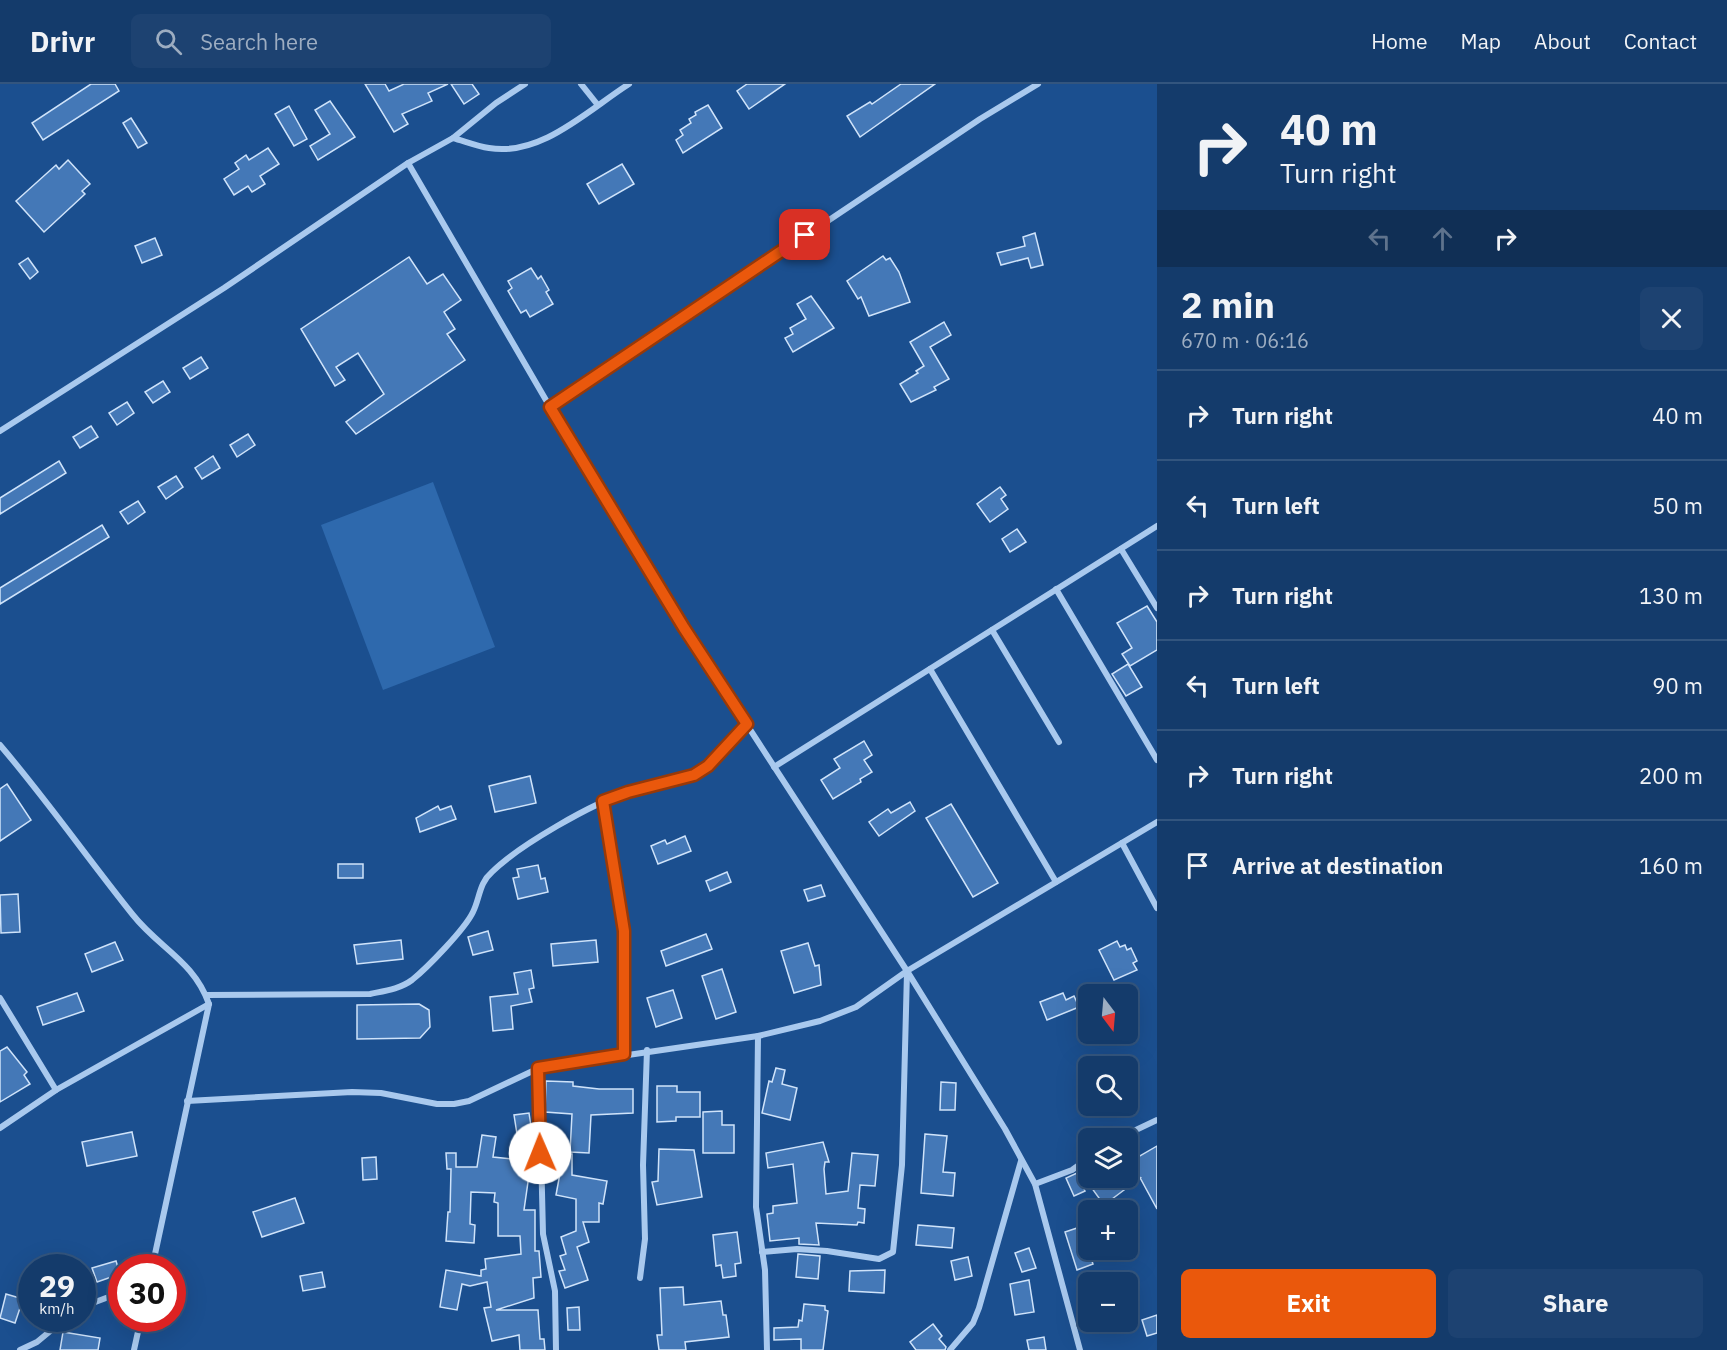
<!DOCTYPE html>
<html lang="en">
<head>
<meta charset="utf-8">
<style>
  :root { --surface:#143b6b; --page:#1d4271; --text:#f1f3f6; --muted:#9dadc1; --line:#33557e; --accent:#ea580c }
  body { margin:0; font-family:"IBM Plex Sans",sans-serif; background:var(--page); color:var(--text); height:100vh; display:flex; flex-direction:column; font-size:22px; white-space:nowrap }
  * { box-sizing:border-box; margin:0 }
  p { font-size:20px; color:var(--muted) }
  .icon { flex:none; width:33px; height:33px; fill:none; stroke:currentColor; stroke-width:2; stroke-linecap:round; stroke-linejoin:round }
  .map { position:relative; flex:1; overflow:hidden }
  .side { display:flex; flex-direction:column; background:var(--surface); width:570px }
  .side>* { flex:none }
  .banner { background:#143b6b; color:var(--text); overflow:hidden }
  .needle { width:39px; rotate:164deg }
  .buttons { position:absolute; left:1078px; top:900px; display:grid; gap:12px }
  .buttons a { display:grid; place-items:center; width:60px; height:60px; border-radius:9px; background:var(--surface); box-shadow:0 6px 24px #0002,0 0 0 2px var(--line); font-size:30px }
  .speed { position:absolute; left:18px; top:1170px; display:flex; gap:12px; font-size:30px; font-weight:700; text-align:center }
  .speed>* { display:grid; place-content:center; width:78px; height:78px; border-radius:50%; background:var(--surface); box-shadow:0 6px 24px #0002,0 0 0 2px var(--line); line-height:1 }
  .speed small { font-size:15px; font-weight:400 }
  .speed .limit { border:9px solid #d22; background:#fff; color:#111 }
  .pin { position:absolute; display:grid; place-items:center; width:51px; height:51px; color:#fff; margin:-26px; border-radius:12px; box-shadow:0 3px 9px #0006 }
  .me { position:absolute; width:66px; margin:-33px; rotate:359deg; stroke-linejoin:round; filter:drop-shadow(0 0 4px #0008) }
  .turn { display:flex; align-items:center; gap:21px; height:126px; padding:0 24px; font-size:27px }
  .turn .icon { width:78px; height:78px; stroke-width:2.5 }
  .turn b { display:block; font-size:42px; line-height:51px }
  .lanes { display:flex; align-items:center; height:57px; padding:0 24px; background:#0003; justify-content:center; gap:30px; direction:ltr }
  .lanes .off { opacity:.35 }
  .round { display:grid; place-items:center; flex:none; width:63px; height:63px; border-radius:9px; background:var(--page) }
  .summary { display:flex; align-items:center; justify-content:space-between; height:102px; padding:0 24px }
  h1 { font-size:36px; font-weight:800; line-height:45px }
  .primary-button { display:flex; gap:12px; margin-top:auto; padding:12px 24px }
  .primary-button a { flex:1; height:69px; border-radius:9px; background:var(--accent); color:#fff; font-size:24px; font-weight:800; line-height:69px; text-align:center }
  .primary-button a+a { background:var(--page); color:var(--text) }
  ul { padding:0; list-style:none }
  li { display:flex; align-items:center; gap:18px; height:90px; padding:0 24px; border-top:2px solid var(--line) }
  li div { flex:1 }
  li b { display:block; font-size:22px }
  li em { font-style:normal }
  header { display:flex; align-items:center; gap:36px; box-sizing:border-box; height:84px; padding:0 30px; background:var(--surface); border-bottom:2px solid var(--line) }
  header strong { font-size:28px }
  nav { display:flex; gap:33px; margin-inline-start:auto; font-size:21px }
  .search { width:420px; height:54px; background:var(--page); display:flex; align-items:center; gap:15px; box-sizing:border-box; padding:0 21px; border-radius:9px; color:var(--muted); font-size:22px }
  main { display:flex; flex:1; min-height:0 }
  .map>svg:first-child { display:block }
  .green { fill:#2e69ad }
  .building { fill:#4478b7; stroke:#cfe3fa; stroke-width:1.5 }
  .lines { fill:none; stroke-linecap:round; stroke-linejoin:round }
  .street { stroke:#a9c9ee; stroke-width:6 }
  .route-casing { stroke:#983908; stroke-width:15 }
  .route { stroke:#ea580c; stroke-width:10 }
</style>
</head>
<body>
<header>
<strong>Drivr</strong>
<div class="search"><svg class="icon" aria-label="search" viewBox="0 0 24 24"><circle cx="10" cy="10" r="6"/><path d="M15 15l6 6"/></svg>Search here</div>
<nav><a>Home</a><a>Map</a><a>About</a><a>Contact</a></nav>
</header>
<main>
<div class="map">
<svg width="1157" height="1266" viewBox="0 0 1157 1266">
  <rect width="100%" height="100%" fill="#1b4f8f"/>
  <polygon class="green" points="433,398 495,563 383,606 321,441"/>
  <g class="building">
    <polygon points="91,0 115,0 119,7 43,56 32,39"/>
    <polygon points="365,0 385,0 389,7 404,0 448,0 428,9 432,17 402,30 408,40 394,48"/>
    <polygon points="451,0 472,0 479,10 464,20"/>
    <polygon points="747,0 785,0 749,25 737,7"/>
    <polygon points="901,0 935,0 860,53 847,32 870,18 872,20"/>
    <polygon points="330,17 355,53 318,76 310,62 330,50 315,26"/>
    <polygon points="708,21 722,44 683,69 676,56 683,51 680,46 691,39 689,35 696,31 695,28"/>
    <polygon points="289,22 307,55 294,62 275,30"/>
    <polygon points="131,34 147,59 138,64 123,39"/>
    <polygon points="268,64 279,80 260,92 265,100 252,108 248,102 234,111 224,95 239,85 235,79 246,71 249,76"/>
    <polygon points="68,76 90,100 82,107 85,110 44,148 16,117 56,81 59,85"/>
    <polygon points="622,80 634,100 599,120 587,100"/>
    <polygon points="1035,149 1043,181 1031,184 1028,174 1001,181 997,169 1025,162 1023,153"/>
    <polygon points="155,154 162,171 142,179 135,162"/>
    <polygon points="883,172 886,176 890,174 899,188 910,218 869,232 861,213 858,215 847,197"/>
    <polygon points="409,173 427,200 443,190 461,216 444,228 455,245 447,250 465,276 356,350 346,338 384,310 358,269 336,283 345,296 335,302 301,245"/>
    <polygon points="28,174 38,188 30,195 19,180"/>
    <polygon points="531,184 538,195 541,192 549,206 546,208 553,220 530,233 526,226 521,229 508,207 512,204 508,197"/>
    <polygon points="811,212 834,244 793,268 785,254 793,250 790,244 806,235 797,220"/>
    <polygon points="944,238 951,251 930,263 949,295 934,303 936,306 911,318 900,300 918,289 916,287 924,282 910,258"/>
    <polygon points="201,273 208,284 190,295 183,284"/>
    <polygon points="163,297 170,308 153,319 145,308"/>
    <polygon points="127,318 134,329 117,341 109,329"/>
    <polygon points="91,342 98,353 80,364 73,353"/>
    <polygon points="248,350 255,361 237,373 230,361"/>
    <polygon points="213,372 220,384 202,395 195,384"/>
    <polygon points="59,377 66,389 0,430 0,414"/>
    <polygon points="176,392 183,403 166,415 158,403"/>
    <polygon points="1000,403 1006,411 1001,415 1008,425 990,438 977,420"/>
    <polygon points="138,417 145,428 128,440 120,428"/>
    <polygon points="102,441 109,453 0,520 0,504"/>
    <polygon points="1017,445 1026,458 1010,468 1002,455"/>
    <polygon points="1147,522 1157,538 1157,566 1130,582 1122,570 1132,564 1117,539"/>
    <polygon points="1128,580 1142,603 1126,612 1112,590"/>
    <polygon points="864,657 872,671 864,676 872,688 860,695 861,698 833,715 821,696 840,684 834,675"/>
    <polygon points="530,692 536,719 495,728 489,702"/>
    <polygon points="7,700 31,736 0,757 0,705"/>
    <polygon points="910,718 915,727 879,752 869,738 888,725 891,729"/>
    <polygon points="951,720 998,799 973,813 926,734"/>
    <polygon points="438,722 440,726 451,722 456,735 420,748 416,734"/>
    <polygon points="685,752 691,767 658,780 651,762 665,756 667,760"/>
    <rect x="338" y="780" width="25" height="14"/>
    <polygon points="538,781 541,795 545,794 548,808 518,815 513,794 519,793 517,785"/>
    <polygon points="727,788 731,798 710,807 706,797"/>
    <polygon points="821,801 825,812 808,817 804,806"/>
    <polygon points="18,810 20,848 1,849 0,811"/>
    <polygon points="488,847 493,866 473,871 468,853"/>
    <polygon points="706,850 712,865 666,882 661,867"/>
    <polygon points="401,856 403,875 357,880 354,861"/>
    <polygon points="596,856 598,878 553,882 551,860"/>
    <polygon points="1117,857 1120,863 1125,861 1127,866 1131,864 1137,877 1133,879 1137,886 1114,896 1099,866"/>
    <polygon points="115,858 123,876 92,888 85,870"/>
    <polygon points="808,859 815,882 819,881 821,901 794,909 781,867"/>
    <polygon points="722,885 736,928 716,935 702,892"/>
    <polygon points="531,886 534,904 529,905 532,918 511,922 513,945 493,947 490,913 518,910 514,889"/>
    <polygon points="673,906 682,934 656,943 647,914"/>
    <polygon points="77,909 84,927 43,941 37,923"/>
    <polygon points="1063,909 1066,916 1074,912 1079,923 1047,936 1040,918"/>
    <polygon points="419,920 429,926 430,943 420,954 357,955 357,921"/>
    <polygon points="7,963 27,988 24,991 30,1000 0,1018 0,967"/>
    <polygon points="776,984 785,986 782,1000 797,1004 790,1036 762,1029 769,997 772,998"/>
    <polygon points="546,997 573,998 573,1002 599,1005 633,1005 633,1029 591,1031 589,1069 570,1068 572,1030 545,1028"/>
    <polygon points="941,998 956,999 955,1026 940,1026"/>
    <polygon points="657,1002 677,1002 677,1008 700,1008 700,1033 676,1033 676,1037 657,1038"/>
    <polygon points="722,1027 722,1041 734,1041 734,1069 703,1069 703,1028"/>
    <polygon points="529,1029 532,1049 517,1050 514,1031"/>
    <polygon points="132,1048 137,1072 87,1082 82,1058"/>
    <polygon points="925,1050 947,1052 943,1088 955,1089 953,1112 921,1109"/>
    <polygon points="482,1051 496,1053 493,1073 531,1077 524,1126 535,1126 535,1167 539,1167 541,1193 533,1194 534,1214 496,1226 538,1226 540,1255 544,1255 545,1266 520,1266 519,1251 492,1257 484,1224 491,1223 487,1198 470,1202 462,1200 457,1226 440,1223 446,1186 481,1192 481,1186 486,1185 485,1175 521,1170 520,1152 498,1152 498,1119 494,1118 495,1109 471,1108 470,1140 475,1141 474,1159 446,1157 448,1128 450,1128 451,1085 447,1085 446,1069 456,1069 456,1083 477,1083"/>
    <polygon points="823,1058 829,1078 825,1078 824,1085 826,1110 848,1107 852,1069 878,1071 875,1102 860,1101 858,1124 865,1125 864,1139 858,1138 857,1141 816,1139 819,1161 799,1160 799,1154 770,1157 767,1130 773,1129 773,1122 797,1119 793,1080 768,1084 766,1069"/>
    <polygon points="1157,1062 1157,1125 1131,1077"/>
    <polygon points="659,1065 694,1066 702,1113 657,1121 652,1098 658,1097"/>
    <polygon points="553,1070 572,1070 572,1091 607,1097 603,1120 599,1119 599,1138 583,1138 589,1158 577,1163 588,1196 565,1204 559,1187 565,1186 560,1172 566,1170 561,1153 576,1147 576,1115 556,1111 561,1084 553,1084"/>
    <polygon points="376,1073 377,1095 363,1096 362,1074"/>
    <polygon points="1077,1089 1085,1107 1074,1112 1066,1094"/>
    <polygon points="1103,1094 1140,1094 1104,1121 1091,1103"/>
    <polygon points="295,1114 304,1139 262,1153 253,1128"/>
    <polygon points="918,1141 954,1144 952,1164 916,1161"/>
    <polygon points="1080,1143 1093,1180 1077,1186 1065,1148"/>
    <polygon points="737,1148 741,1179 735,1180 736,1192 723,1194 721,1181 716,1182 713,1151"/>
    <polygon points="1029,1164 1036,1184 1022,1188 1015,1169"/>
    <polygon points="798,1170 820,1172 818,1195 796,1193"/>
    <polygon points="968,1173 972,1192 955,1196 951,1177"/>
    <polygon points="116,1177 120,1190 97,1198 92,1184"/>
    <polygon points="885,1186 884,1209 849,1207 850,1187"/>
    <polygon points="322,1188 325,1203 303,1207 300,1192"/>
    <polygon points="1029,1196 1034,1228 1015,1231 1010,1200"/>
    <polygon points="683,1203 684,1221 721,1217 723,1231 726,1231 729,1253 685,1258 686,1266 659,1266 657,1251 662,1251 660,1204"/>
    <polygon points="6,1210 23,1215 15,1239 0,1234"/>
    <polygon points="804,1220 825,1222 825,1226 828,1227 823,1266 801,1266 801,1255 774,1256 774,1244 798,1243 799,1236 802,1237"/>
    <polygon points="579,1223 580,1246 568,1246 567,1224"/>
    <polygon points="1157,1231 1157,1249 1147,1252 1142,1236"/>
    <polygon points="933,1240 942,1252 939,1255 946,1263 945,1266 916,1266 910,1258"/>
    <polygon points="63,1248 100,1254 98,1266 60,1266"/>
    <polygon points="1044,1253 1046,1266 1029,1266 1027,1256"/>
  </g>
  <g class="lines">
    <g class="street">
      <polyline points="581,0 597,20"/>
      <polyline points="453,54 496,19 525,0"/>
      <polyline points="408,79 550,323 684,544 907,887 1005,1045 1035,1100 1080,1266"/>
      <polyline points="550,323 980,35 1038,0"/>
      <path d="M0,347L224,204L408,79L453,54C464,57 477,62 489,64C541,73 588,26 629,0"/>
      <polyline points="1121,465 1157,524"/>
      <polyline points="1056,505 1157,676"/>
      <polyline points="992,546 1059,658"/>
      <polyline points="930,585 1056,798"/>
      <path d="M0,661C47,716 88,775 133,831C159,864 194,877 209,920L152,1184"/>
      <polyline points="774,683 1157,442"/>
      <polyline points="603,717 623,847 624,970"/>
      <polyline points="1122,759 1157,824"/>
      <path d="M206,911L370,910C384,907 400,905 412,896C427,884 465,845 473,828C480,814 479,799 492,788C518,762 594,718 629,708C650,701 675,700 695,691C716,681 732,657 747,640"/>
      <polyline points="0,914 56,1006"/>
      <polyline points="758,952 756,1123 765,1186 767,1266"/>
      <polyline points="539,984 543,1150 555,1207 556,1266"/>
      <polyline points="187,1017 352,1008 381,1009 437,1020 454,1020 469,1017 539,984 758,952 820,937 856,923 907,887 1157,738"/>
      <polyline points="0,1044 56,1006 209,920"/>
      <polyline points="1119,1054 1157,1036"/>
      <polyline points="1035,1100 1072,1086 1089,1074"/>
      <polyline points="762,1168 797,1165 827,1167 879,1175 893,1168 902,1081 907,888"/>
      <polyline points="640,1194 645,1155 643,1081 647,966"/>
      <polyline points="82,1223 122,1208"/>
      <polyline points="20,1266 37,1258 66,1234"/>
      <polyline points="134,1266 141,1234"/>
      <polyline points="950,1266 973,1239 979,1224 1021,1077"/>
    </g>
  </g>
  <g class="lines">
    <g class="route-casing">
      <polyline id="route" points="540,1069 538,984 624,970 624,847 603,717 628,708 694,691 708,682 747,640 684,544 550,323 805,151"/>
    </g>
    <use href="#route" class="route"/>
  </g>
</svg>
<div class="buttons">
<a><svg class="needle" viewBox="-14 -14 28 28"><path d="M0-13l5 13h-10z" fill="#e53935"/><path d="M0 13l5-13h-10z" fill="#9dadc1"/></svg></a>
<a><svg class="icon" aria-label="search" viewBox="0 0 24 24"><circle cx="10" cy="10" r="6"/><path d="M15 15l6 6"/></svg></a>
<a><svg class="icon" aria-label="layers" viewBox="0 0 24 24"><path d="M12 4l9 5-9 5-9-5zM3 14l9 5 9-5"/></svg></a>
<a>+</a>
<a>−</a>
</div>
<div class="speed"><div>29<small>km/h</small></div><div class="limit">30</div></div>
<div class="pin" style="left:805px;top:151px;background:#d93025"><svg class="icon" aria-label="arrive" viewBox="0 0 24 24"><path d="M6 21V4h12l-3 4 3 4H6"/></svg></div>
<svg class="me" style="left:540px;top:1069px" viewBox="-20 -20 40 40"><circle r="19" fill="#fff"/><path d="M0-13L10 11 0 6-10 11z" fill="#ea580c"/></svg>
</div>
<section class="side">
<div class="banner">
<div class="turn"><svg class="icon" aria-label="right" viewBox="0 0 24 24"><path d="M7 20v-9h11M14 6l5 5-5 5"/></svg><div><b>40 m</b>Turn right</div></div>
<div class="lanes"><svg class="icon off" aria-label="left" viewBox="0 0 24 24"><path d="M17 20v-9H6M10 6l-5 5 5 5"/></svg><svg class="icon off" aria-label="ahead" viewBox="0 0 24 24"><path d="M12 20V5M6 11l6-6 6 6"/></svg><svg class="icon" aria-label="right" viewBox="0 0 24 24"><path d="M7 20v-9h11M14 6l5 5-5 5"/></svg></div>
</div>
<div class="summary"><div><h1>2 min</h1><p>670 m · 06:16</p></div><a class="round"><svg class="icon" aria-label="close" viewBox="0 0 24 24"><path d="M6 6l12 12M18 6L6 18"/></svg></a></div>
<ul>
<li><svg class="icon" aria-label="right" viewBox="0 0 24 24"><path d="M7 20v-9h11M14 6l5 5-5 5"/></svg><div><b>Turn right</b></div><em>40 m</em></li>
<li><svg class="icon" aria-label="left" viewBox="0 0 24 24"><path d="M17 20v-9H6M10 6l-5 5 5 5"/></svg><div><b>Turn left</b></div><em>50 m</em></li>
<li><svg class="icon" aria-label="right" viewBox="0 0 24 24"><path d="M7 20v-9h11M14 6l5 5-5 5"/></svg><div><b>Turn right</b></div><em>130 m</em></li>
<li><svg class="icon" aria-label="left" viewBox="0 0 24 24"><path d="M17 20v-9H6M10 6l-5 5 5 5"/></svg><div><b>Turn left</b></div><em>90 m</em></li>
<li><svg class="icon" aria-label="right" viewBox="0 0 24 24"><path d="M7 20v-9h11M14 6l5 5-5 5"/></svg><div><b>Turn right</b></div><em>200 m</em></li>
<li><svg class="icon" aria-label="arrive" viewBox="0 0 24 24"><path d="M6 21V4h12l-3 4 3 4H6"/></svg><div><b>Arrive at destination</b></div><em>160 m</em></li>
</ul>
<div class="primary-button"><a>Exit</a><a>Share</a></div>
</section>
</main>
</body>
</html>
